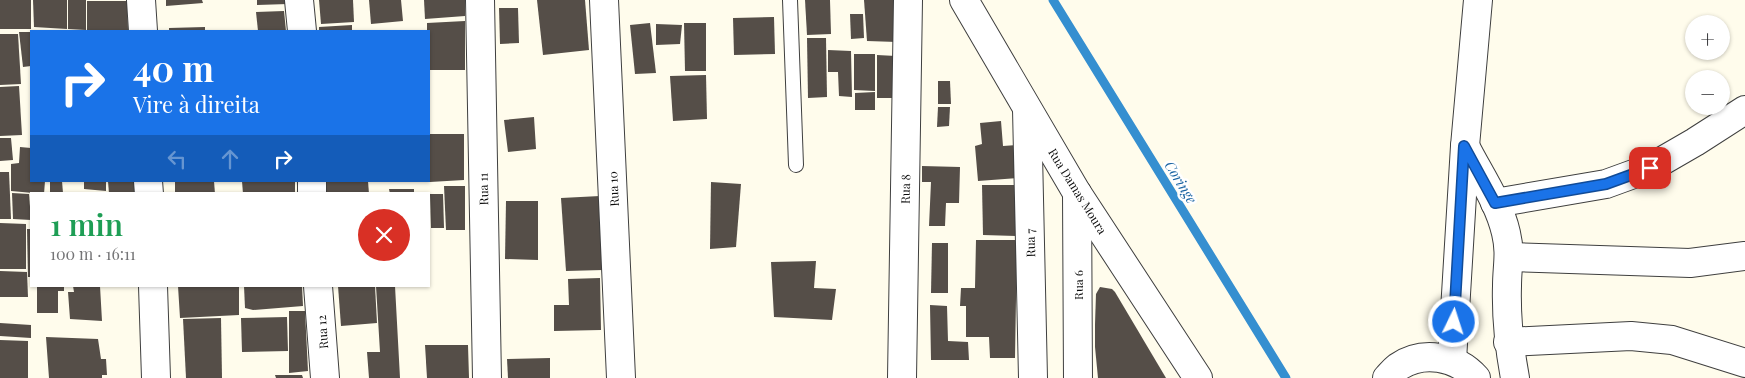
<!DOCTYPE html>
<html lang="pt">
<head>
<meta charset="utf-8">
<style>
  :root { --surface:#fff; --page:#f6f6f6; --text:#202124; --muted:#757577 }
  body { margin:0; font-family:"Playfair Display",serif; background:var(--page); color:var(--text); height:100vh; display:flex; flex-direction:column; font-size:19px; white-space:nowrap }
  * { box-sizing:border-box; margin:0 }
  p { font-size:16px; color:var(--muted) }
  .icon { flex:none; width:28px; height:28px; fill:none; stroke:currentColor; stroke-width:2; stroke-linecap:round; stroke-linejoin:round }
  .map { position:relative; flex:1; overflow:hidden }
  .drawer { position:absolute; left:30px; top:192px; width:400px; height:95px; display:flex; flex-direction:column; background:var(--surface); border-radius:0px; box-shadow:0 1px 4px #0004 }
  .drawer>* { flex:none }
  .banner { position:absolute; left:30px; top:30px; width:400px; height:152px; border-radius:0px; box-shadow:0 1px 4px #0004; background:#1a73e8; color:#fff; overflow:hidden }
  .buttons { position:absolute; left:1685px; top:15px; display:grid; gap:10px }
  .buttons a { display:grid; place-items:center; width:45px; height:45px; border-radius:50%; background:var(--surface); box-shadow:0 1px 4px #0004; font-size:25px }
  .pin { position:absolute; display:grid; place-items:center; width:42px; height:42px; color:#fff; margin:-21px; border-radius:10px; box-shadow:0 2px 8px #0006 }
  .me { position:absolute; width:55px; margin:-28px; rotate:4deg; stroke-linejoin:round; filter:drop-shadow(0 0 4px #0008) }
  .turn { display:flex; align-items:center; gap:18px; height:105px; padding:0 20px; font-size:22px }
  .turn .icon { width:65px; height:65px; stroke-width:2.5 }
  .turn b { display:block; font-size:35px; line-height:42px }
  .lanes { display:flex; align-items:center; height:48px; padding:0 20px; background:#0003; justify-content:center; gap:25px; direction:ltr }
  .lanes .off { opacity:.35 }
  .round { display:grid; place-items:center; flex:none; width:52px; height:52px; border-radius:26px; background:var(--page) }
  .overview { display:flex; align-items:center; justify-content:space-between; height:85px; padding:0 20px }
  h1 { font-size:30px; font-weight:600; line-height:38px; color:#1e9e55 }
  .map>svg:first-child { display:block }
  .lines { fill:none; stroke-linecap:round; stroke-linejoin:round }
  .stream { stroke:#358fd0; stroke-width:9 }
  .building { fill:#554e48 }
  .lane-casing { stroke:#3f3f3f; stroke-width:16 }
  .street-casing { stroke:#3f3f3f; stroke-width:30 }
  .lane { stroke:#fff; stroke-width:14 }
  .street { stroke:#fff; stroke-width:28 }
  .route-casing { stroke:#114b97; stroke-width:12 }
  .route { stroke:#1a73e8; stroke-width:9 }
  .labels { text-anchor:middle; dominant-baseline:central; stroke-width:5; stroke-linejoin:round; paint-order:stroke }
  .street-label { font-size:12px; fill:#0c0c0c; stroke:#fff }
  .water-label { font-size:14px; font-style:italic; fill:#1460a0; stroke:#fff }
</style>
</head>
<body>
<div class="map">
<svg width="1745" height="378" viewBox="0 0 1745 378">
  <rect width="100%" height="100%" fill="#fffcec"/>
  <g class="lines">
    <polyline class="stream" points="1053,0 1286,378"/>
  </g>
  <g class="building">
    <rect x="0" y="0" width="31" height="29"/>
    <polygon points="33,0 67,0 67,29 34,27"/>
    <polygon points="68,0 86,0 86,30 68,29"/>
    <polygon points="166,0 202,0 203,3 166,6"/>
    <polygon points="257,0 288,0 288,4 257,5"/>
    <polygon points="319,0 353,0 354,22 321,24"/>
    <polygon points="369,0 401,0 403,21 371,24"/>
    <polygon points="424,0 465,0 465,16 425,19"/>
    <polygon points="537,0 585,0 589,50 543,55"/>
    <polygon points="805,0 830,0 831,34 807,35"/>
    <polygon points="864,0 896,0 897,42 867,41"/>
    <polygon points="87,1 127,1 128,30 87,31"/>
    <polygon points="499,8 518,8 519,43 500,44"/>
    <polygon points="284,11 286,31 258,31 256,12"/>
    <polygon points="850,14 863,14 864,38 851,39"/>
    <polygon points="774,17 775,54 734,55 733,18"/>
    <polygon points="465,21 465,70 429,70 429,31 427,31 427,23"/>
    <polygon points="650,23 656,73 635,74 630,25"/>
    <polygon points="684,23 706,23 706,71 685,71"/>
    <polygon points="656,24 682,25 680,44 656,45"/>
    <polygon points="352,25 352,31 319,31 319,27"/>
    <polygon points="205,27 205,31 169,31 169,28"/>
    <polygon points="19,32 31,32 31,66 23,67"/>
    <polygon points="0,34 18,34 21,84 0,85"/>
    <polygon points="807,38 826,38 827,97 808,98"/>
    <polygon points="828,50 851,51 852,97 839,96 838,72 828,72"/>
    <polygon points="854,54 875,54 875,91 854,90"/>
    <polygon points="877,55 896,56 897,98 877,98"/>
    <polygon points="706,75 707,119 673,121 670,76"/>
    <polygon points="938,81 950,81 951,104 938,104"/>
    <polygon points="19,86 22,135 0,136 0,87"/>
    <polygon points="875,92 875,110 855,110 855,93"/>
    <polygon points="938,107 950,107 949,126 937,127"/>
    <polygon points="534,117 536,149 508,152 504,120"/>
    <polygon points="1001,121 1003,146 1017,145 1018,178 978,181 975,146 982,144 980,123"/>
    <polygon points="430,134 464,134 464,180 430,182"/>
    <polygon points="0,138 11,138 13,160 0,161"/>
    <polygon points="20,147 31,148 31,181 45,181 44,194 11,191 11,164 19,163"/>
    <polygon points="922,166 960,167 959,203 946,203 945,226 929,226 931,182 922,182"/>
    <polygon points="0,172 9,172 11,219 0,219"/>
    <polygon points="50,181 62,181 63,193 50,194"/>
    <polygon points="84,181 106,181 106,191 84,189"/>
    <polygon points="108,181 134,181 134,194 109,194"/>
    <polygon points="175,181 214,181 215,194 175,194"/>
    <polygon points="242,181 295,181 295,194 243,194"/>
    <polygon points="325,181 368,181 369,194 326,194"/>
    <polygon points="711,182 741,184 736,247 710,249"/>
    <polygon points="982,185 1017,185 1016,236 983,235"/>
    <polygon points="444,186 465,186 465,230 446,230"/>
    <polygon points="389,189 414,189 414,194 390,194"/>
    <polygon points="12,193 29,194 31,220 13,219"/>
    <polygon points="430,194 443,194 444,228 431,228"/>
    <polygon points="600,196 603,270 566,271 561,198"/>
    <polygon points="506,201 538,201 538,260 505,259"/>
    <polygon points="0,223 26,224 26,269 0,269"/>
    <polygon points="27,229 31,229 31,277 28,277"/>
    <polygon points="976,240 1017,240 1015,358 990,358 989,337 966,337 966,306 960,306 961,288 975,288"/>
    <polygon points="932,243 948,243 948,293 931,293"/>
    <polygon points="816,261 814,288 836,289 832,320 774,317 771,262"/>
    <polygon points="0,271 27,272 28,297 0,297"/>
    <polygon points="600,278 601,330 554,331 554,305 569,305 568,279"/>
    <polygon points="37,286 64,286 64,291 58,291 58,313 37,313"/>
    <polygon points="73,286 100,286 102,321 70,319 68,292 74,292"/>
    <polygon points="178,286 239,286 239,315 180,318"/>
    <polygon points="244,286 302,286 303,306 253,310 245,308"/>
    <polygon points="338,286 375,286 377,323 341,326"/>
    <polygon points="376,286 395,286 400,378 369,378 367,352 380,352"/>
    <polygon points="1100,287 1112,289 1115,292 1166,378 1098,378 1095,347 1095,324 1096,294"/>
    <polygon points="930,305 947,306 948,341 968,342 969,360 931,360"/>
    <polygon points="289,311 305,311 308,371 289,373"/>
    <polygon points="287,317 288,351 242,352 241,318"/>
    <polygon points="221,318 222,378 186,378 183,319"/>
    <polygon points="0,323 31,325 31,338 0,336"/>
    <polygon points="46,337 98,339 101,359 106,359 107,375 102,375 102,378 49,378"/>
    <polygon points="0,340 28,341 28,378 0,378"/>
    <polygon points="425,345 468,345 469,378 427,378"/>
    <polygon points="550,358 550,378 508,378 507,359"/>
    <polygon points="275,375 302,375 303,378 276,378"/>
  </g>
  <g class="lines">
    <g class="lane-casing">
      <polyline id="lane" points="790,0 796,165"/>
    </g>
    <g class="street-casing">
      <g id="street">
        <polyline points="141,0 143,31"/>
        <polyline points="299,0 302,31"/>
        <polyline points="480,0 487,378"/>
        <polyline points="604,0 621,378"/>
        <polyline points="964,0 1077,193 1198,378"/>
        <polyline points="1027,109 1033,378"/>
        <path d="M1465,146C1479,174 1499,202 1506,233C1511,254 1507,266 1507,286C1506,318 1509,346 1515,378"/>
        <polyline points="148,181 149,194"/>
        <polyline points="312,181 312,194"/>
        <polyline points="1077,193 1078,378"/>
        <polyline points="1495,203 1606,184 1650,168 1695,142 1745,110"/>
        <polyline points="1510,257 1690,263 1745,256"/>
        <polyline points="153,286 156,378"/>
        <polyline points="318,286 325,378"/>
        <polyline points="1508,342 1631,336 1672,340 1745,363"/>
        <polyline points="1452,360 1465,146 1478,0"/>
        <polyline points="902,378 908,0"/>
        <path d="M1387,378C1390,375 1394,370 1398,367C1423,350 1456,356 1476,378"/>
      </g>
    </g>
    <use href="#lane" class="lane"/>
    <use href="#street" class="street"/>
  </g>
  <g class="lines">
    <g class="route-casing">
      <polyline id="route" points="1454,322 1464,146 1495,203 1606,184 1650,168"/>
    </g>
    <use href="#route" class="route"/>
  </g>
  <g class="labels">
    <g class="street-label">
      <text transform="translate(483 189) rotate(-91)">Rua 11</text>
      <text transform="translate(613 189) rotate(-93)">Rua 10</text>
      <text transform="translate(905 189) rotate(-89)">Rua 8</text>
      <text transform="translate(1078 191) rotate(58)">Rua Damas Moura</text>
      <text transform="translate(1030 243) rotate(-91)">Rua 7</text>
      <text transform="translate(1078 285) rotate(-90)">Rua 6</text>
      <text transform="translate(322 332) rotate(-94)">Rua 12</text>
    </g>
    <g class="water-label">
      <text transform="translate(1181 182) rotate(58)">Coringe</text>
    </g>
  </g>
</svg>
<div class="buttons">
<a>+</a>
<a>−</a>
</div>
<div class="pin" style="left:1650px;top:168px;background:#d93025"><svg class="icon" aria-label="arrive" viewBox="0 0 24 24"><path d="M6 21V4h12l-3 4 3 4H6"/></svg></div>
<svg class="me" style="left:1454px;top:322px" viewBox="-20 -20 40 40"><circle r="17" fill="#1a73e8" stroke="#fff" stroke-width="3"/><path d="M0-11L8 9 0 5-8 9z" fill="#fff"/></svg>
<div class="banner">
<div class="turn"><svg class="icon" aria-label="right" viewBox="0 0 24 24"><path d="M7 20v-9h11M14 6l5 5-5 5"/></svg><div><b>40 m</b>Vire à direita</div></div>
<div class="lanes"><svg class="icon off" aria-label="left" viewBox="0 0 24 24"><path d="M17 20v-9H6M10 6l-5 5 5 5"/></svg><svg class="icon off" aria-label="ahead" viewBox="0 0 24 24"><path d="M12 20V5M6 11l6-6 6 6"/></svg><svg class="icon" aria-label="right" viewBox="0 0 24 24"><path d="M7 20v-9h11M14 6l5 5-5 5"/></svg></div>
</div>
<section class="drawer">
<div class="overview"><div><h1>1 min</h1><p>100 m · 16:11</p></div><a class="round" style="background:#d93025;color:#fff"><svg class="icon" aria-label="close" viewBox="0 0 24 24"><path d="M6 6l12 12M18 6L6 18"/></svg></a></div>
</section>
</div>
</body>
</html>
